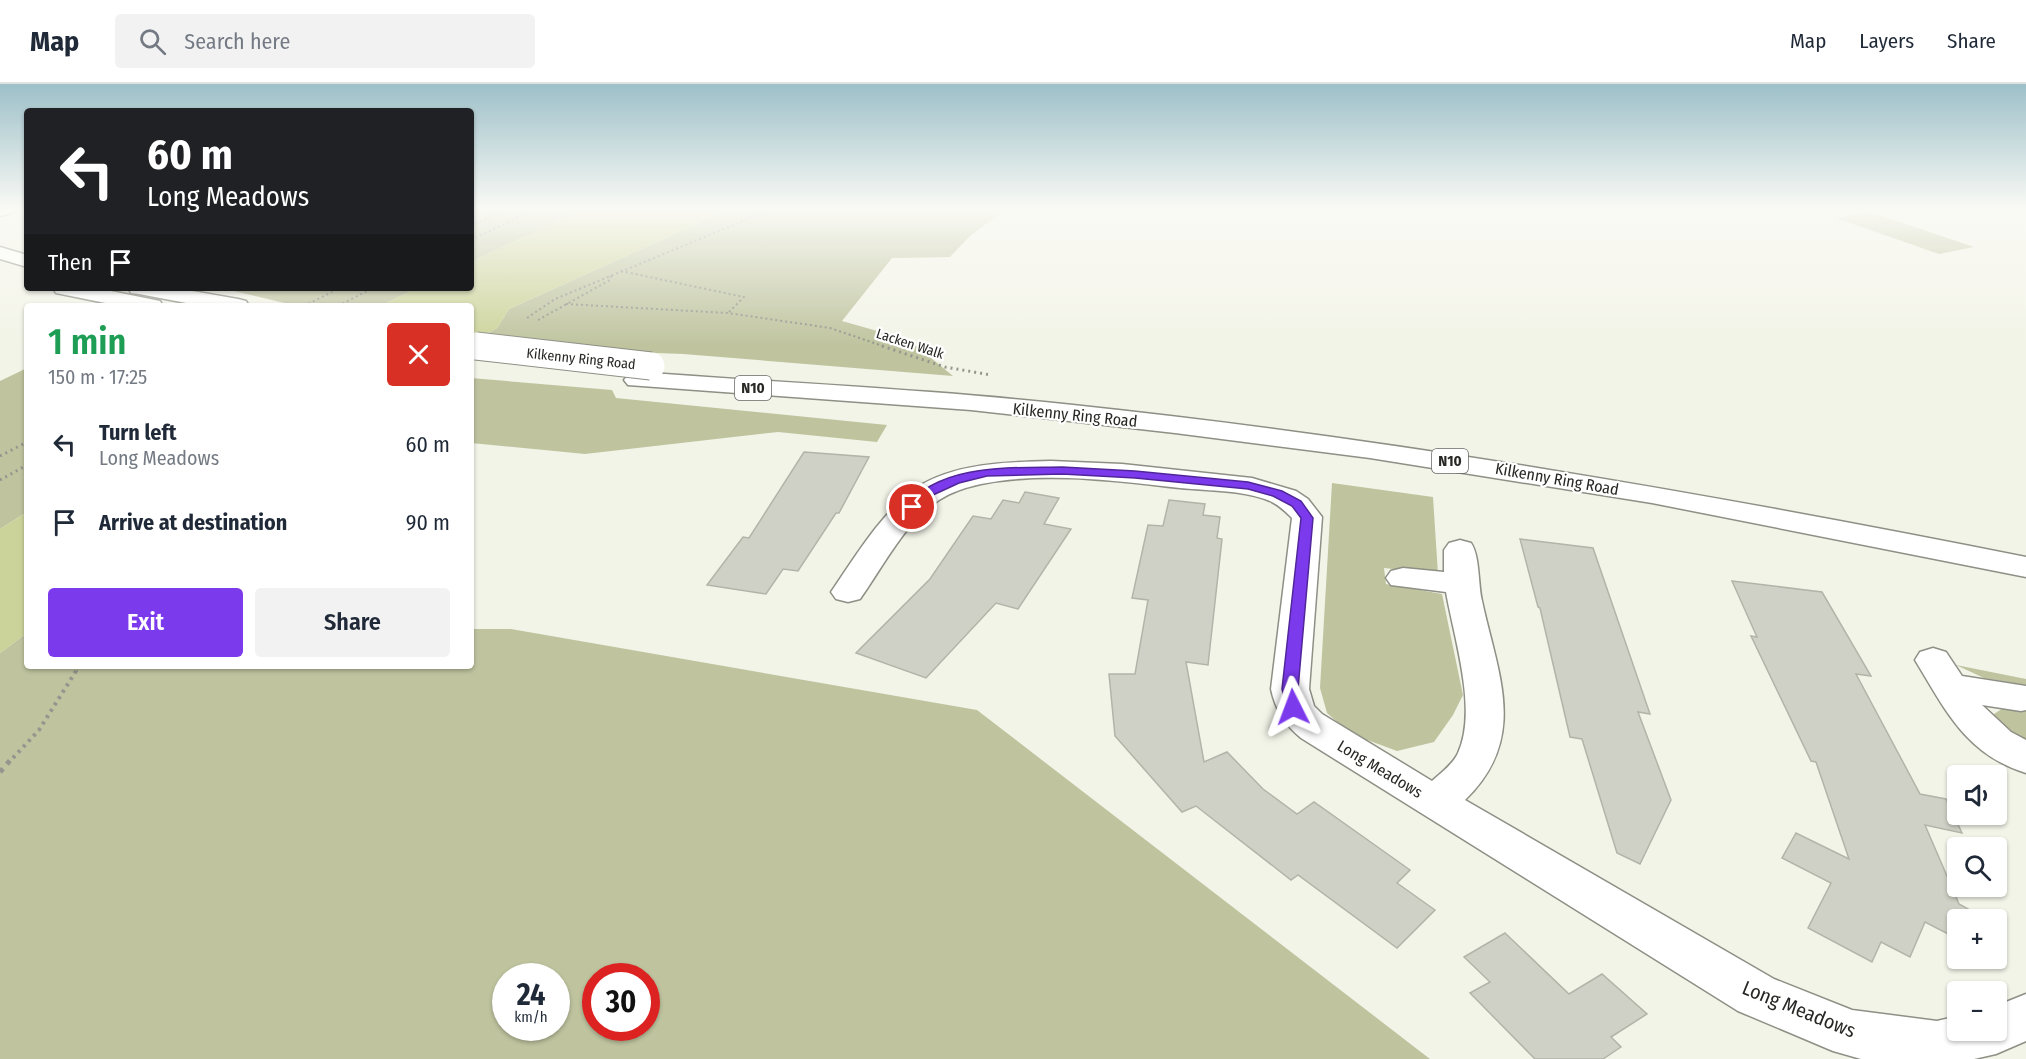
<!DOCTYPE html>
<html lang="en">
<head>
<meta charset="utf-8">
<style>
  :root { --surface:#fff; --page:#f2f2f3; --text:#1f2937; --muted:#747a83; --line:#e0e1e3; --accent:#7c3aed }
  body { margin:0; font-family:"Fira Sans Condensed",sans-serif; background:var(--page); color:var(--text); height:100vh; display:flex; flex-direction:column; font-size:22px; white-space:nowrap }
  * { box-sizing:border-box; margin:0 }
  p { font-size:20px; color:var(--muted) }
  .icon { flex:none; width:33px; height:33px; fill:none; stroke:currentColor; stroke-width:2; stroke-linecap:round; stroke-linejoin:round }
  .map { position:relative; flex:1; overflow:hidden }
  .details { position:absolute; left:24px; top:219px; width:450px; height:366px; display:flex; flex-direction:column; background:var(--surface); border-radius:6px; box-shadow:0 2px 4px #0004 }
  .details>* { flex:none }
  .hud { position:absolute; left:24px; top:24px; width:450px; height:183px; border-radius:6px; box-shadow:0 2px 4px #0004; background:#202124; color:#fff; overflow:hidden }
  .tools { position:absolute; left:1947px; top:681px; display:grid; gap:12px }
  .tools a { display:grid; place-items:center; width:60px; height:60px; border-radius:6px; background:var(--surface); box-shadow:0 2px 4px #0004; font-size:30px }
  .speed { position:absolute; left:492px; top:879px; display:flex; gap:12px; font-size:30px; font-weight:700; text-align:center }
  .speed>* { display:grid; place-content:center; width:78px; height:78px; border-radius:50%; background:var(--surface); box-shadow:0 2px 4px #0004; line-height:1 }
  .speed small { font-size:15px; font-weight:400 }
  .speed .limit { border:9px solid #d22; background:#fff; color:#111 }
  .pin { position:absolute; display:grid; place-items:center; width:51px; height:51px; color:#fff; margin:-26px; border:3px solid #fff; border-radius:50%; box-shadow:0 2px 6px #0007 }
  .me { position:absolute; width:66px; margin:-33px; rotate:357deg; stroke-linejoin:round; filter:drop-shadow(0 0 4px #0008) }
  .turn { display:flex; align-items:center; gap:21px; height:126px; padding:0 24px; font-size:27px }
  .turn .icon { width:78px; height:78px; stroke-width:2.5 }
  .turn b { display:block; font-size:42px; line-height:51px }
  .then { display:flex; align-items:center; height:57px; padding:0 24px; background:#0003; gap:12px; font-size:22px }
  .round { display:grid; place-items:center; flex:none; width:63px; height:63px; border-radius:6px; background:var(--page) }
  .summary { display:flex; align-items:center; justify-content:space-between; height:102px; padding:0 24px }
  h1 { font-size:36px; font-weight:600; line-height:45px; color:#1e9e55 }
  .primary-button { display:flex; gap:12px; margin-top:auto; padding:12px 24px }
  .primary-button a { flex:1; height:69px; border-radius:6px; background:var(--accent); color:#fff; font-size:24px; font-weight:600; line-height:69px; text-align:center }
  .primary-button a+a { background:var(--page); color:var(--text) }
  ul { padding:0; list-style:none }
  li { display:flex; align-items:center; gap:18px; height:78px; padding:0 24px }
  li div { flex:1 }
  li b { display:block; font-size:22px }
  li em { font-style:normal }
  header { display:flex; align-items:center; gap:36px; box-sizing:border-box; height:84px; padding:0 30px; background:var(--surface); border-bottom:2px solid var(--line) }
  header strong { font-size:28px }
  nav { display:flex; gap:33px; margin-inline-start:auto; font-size:21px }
  .search { width:420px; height:54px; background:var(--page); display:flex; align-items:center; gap:15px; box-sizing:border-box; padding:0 21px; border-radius:6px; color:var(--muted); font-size:22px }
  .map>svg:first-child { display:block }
  .green { fill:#bfc49f; fill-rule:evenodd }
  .water { fill:#ccd39a }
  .building { fill:#d0d1c6; stroke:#b2b4a9; stroke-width:1.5 }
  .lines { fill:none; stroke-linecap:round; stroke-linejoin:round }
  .minor-casing { stroke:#8e8f85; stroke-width:3 }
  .secondary-casing { stroke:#8e8f85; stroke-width:3 }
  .trunk-casing { stroke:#8e8f85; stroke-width:3 }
  .path-far3 { stroke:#95968e; stroke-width:2; stroke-dasharray:2 3; stroke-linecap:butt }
  .path-far2 { stroke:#95968e; stroke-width:3; stroke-dasharray:2 4; stroke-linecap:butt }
  .path-far1 { stroke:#95968e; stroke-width:4; stroke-dasharray:3 4.5; stroke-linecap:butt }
  .path { stroke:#95968e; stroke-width:5; stroke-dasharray:4.5 6; stroke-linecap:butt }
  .minor { fill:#fff; fill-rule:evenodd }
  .secondary { fill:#fff; fill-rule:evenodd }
  .trunk { fill:#fff; fill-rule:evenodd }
  .trunk-bridge-far1-casing { stroke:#8e8f85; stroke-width:23; stroke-linecap:butt }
  .trunk-bridge-casing { stroke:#8e8f85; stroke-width:29; stroke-linecap:butt }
  .trunk-bridge-far1 { stroke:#fff; stroke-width:21 }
  .trunk-bridge { stroke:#fff; stroke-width:27 }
  .route { fill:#7c3aed; stroke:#51269a; stroke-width:1.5 }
  .labels { text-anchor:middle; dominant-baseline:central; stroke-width:4.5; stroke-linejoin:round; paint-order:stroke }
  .far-street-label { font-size:14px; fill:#272824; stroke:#fff }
  .shield { fill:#fff; stroke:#686866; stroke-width:1.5 }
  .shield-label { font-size:15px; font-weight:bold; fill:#272824 }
  .street-label { font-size:16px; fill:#272824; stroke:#fff }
  .near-street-label { font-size:20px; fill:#272824; stroke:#fff }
</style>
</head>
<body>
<header>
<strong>Map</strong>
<div class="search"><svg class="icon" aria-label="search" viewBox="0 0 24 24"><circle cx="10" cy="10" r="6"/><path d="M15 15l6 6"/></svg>Search here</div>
<nav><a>Map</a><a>Layers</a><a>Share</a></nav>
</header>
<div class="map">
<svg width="2026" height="975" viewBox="0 0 2026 975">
  <rect width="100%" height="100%" fill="#f3f4e8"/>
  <g class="green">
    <polygon points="471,125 583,125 471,178"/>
    <polygon points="730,125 1006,125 970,152 950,173 892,174 842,237 909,256 953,292 683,270 575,266 480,254 497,244 509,225"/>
    <polygon points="1870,128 1974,163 1939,170 1836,134"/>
    <polygon points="221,204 417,204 380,222 297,222"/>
    <polygon points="27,284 27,428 0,445 0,297"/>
    <polygon points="471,294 612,306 616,314 887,341 877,358 778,348 585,370 471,359"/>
    <polygon points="1332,399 1433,413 1438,490 1384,484 1386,500 1442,510 1463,611 1453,631 1434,658 1397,667 1351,650 1327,629 1320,604"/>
    <path d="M471,545H511L977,626L1430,975H0V569L27,549V582H471ZM506,892H556V944H506ZM596,892H646V944H596Z"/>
    <polygon points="1956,581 2026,595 2026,601 1984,594"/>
    <polygon points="2005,623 2026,625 2026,663 1992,635 1994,630"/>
  </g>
  <g class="water">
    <polygon points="583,125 730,125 509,225 497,244 471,259 471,222 380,222 417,204 471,204 471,178"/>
    <polygon points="27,428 27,549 0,569 0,445"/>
  </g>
  <g class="building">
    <polygon points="804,368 869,373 839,429 836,429 798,487 783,485 766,510 707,501 743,453 749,454"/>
    <polygon points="1025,408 1059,414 1044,440 1071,445 1018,525 996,519 926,594 856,569 930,495 973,432 991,435 1003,416 1019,419"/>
    <polygon points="1169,416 1205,420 1203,431 1220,433 1217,454 1222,455 1208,581 1186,578 1204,678 1227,668 1263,705 1297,730 1314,718 1410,786 1397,799 1435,826 1397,864 1298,791 1291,796 1196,722 1182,728 1115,652 1109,590 1135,590 1148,516 1132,514 1148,441 1163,442"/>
    <polygon points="1520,455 1593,464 1650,630 1638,628 1671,716 1640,780 1617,769 1582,655 1570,653 1540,524 1538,523"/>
    <polygon points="1732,497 1822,508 1871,592 1856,590 1920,710 1946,715 1962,749 1925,741 1959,820 1970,826 1966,836 1958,836 1958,855 1925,838 1910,873 1881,858 1872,878 1808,844 1831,799 1782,774 1796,749 1849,775 1816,678 1811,677 1751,552 1757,553"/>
    <polygon points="1505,849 1569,910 1602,890 1647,930 1611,953 1621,963 1603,975 1535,975 1470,909 1490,898 1464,873"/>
  </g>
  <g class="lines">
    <g class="minor-casing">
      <g id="minor">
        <path d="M1051,377L1122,380L1252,394L1296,407L1308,415L1322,433L1309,605L1314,622L1322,630L1432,697C1441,689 1453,680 1458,669C1478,626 1454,554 1446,508L1391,501L1386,494L1391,487L1403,484L1444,488V466L1449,459L1460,456L1471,459C1480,472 1478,501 1482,517C1498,591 1529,654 1465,716L1774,895L1852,926L1937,937L1958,932V946H1996V922L2026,910V957L1996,970L1974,975H1861L1833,967L1738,927L1301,654C1285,641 1275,625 1271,605L1292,434C1285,427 1279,421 1270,417C1243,406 1210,407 1180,404C1116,397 1046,387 981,400C967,403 951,408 939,416C905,438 883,483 860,515L848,518L836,515L831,508C855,473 881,429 916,404C954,379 1008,378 1051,377Z"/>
        <path d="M1933,564L1946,568L1962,592L2026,602V626L2021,627L1982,621L2011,648L2026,656V689C1965,670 1945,625 1915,576L1920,568Z"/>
      </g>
    </g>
    <g class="secondary-casing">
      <polygon id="secondary" points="0,125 14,125 12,129 0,132"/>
    </g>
    <g class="trunk-casing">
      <g id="trunk">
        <polygon points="0,163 27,171 27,183 0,175"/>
        <polygon points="53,204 96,204 160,217 163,222 120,222 56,209"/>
        <polygon points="128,204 175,204 238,215 246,217 249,222 202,222 139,210 131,209"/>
        <path d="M637,288C782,299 928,305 1073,321C1393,355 1710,410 2026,473V493L1652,419L1370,374L1175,349L971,326L628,301L624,296L628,291Z"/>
      </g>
    </g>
    <g class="path-far3">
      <polyline points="471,142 507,125"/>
      <polyline points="471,156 536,125"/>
      <polyline points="621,187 744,213 728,229"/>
      <polyline points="566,220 728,229 830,244 886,263"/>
      <polyline points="304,222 340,204"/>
      <polyline points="338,222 373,204"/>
      <polyline points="527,234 555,215 772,125"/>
      <polyline points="538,236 610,196 612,190"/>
    </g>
    <g class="path-far2">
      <polyline points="882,262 945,283 991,291"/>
      <polyline points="0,372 27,358"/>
      <polyline points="0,396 27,381"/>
    </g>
    <polyline class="path-far1" points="13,674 39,646 76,587 74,582"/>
    <polyline class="path" points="0,688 14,672"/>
    <use href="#minor" class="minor"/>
    <use href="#secondary" class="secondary"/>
    <use href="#trunk" class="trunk"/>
    <g class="trunk-bridge-far1-casing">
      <polyline id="trunk-bridge-far1" points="471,261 489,263"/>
    </g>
    <g class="trunk-bridge-casing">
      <polyline id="trunk-bridge" points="476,262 651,282"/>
    </g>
    <use href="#trunk-bridge-far1" class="trunk-bridge-far1"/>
    <use href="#trunk-bridge" class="trunk-bridge"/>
  </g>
  <linearGradient id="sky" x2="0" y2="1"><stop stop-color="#9dc0c9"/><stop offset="0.48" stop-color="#fafaf5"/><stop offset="1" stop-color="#fafaf5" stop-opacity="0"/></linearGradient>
  <rect width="2026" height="261" fill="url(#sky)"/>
  <path class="route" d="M1062,383L1135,387L1248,398L1282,407L1301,417L1313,434L1298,605L1301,623L1298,626H1287L1282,605L1301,434L1292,422L1273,412L1248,405L1135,394L1062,390L987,392L959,399L933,411L916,426H907L905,423C941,379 1011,384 1062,383Z"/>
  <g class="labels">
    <g class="far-street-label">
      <text transform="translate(910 260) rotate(18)">Lacken Walk</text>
      <text transform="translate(581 275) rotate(6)">Kilkenny Ring Road</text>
    </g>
    <g class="shield">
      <rect x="735" y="292" width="36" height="24" rx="4.5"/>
      <rect x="1432" y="365" width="36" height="24" rx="4.5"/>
    </g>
    <g class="shield-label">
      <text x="753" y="304">N10</text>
      <text x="1450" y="377">N10</text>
    </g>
    <g class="street-label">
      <text transform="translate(1075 331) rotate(6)">Kilkenny Ring Road</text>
      <text transform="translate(1557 395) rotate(10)">Kilkenny Ring Road</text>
      <text transform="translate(1380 685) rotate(31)">Long Meadows</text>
    </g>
    <g class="near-street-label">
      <text transform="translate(1799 925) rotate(22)">Long Meadows</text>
    </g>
  </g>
</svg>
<div class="tools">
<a><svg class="icon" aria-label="sound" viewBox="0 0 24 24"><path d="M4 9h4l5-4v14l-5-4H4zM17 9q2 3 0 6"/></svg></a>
<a><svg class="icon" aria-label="search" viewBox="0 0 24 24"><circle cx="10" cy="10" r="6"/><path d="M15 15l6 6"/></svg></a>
<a>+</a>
<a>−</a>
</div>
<div class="speed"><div>24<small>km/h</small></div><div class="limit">30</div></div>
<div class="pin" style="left:912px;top:423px;background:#d93025"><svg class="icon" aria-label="arrive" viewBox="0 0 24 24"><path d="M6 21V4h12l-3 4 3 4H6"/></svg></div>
<svg class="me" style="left:1293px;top:623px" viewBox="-20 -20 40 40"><path d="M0-17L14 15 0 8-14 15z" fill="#7c3aed" stroke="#fff" stroke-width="4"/></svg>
<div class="hud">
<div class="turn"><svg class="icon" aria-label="left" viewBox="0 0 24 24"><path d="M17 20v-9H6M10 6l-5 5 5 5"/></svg><div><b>60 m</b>Long Meadows</div></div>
<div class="then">Then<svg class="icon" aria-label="arrive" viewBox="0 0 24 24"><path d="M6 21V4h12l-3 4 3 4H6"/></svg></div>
</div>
<section class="details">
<div class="summary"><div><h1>1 min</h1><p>150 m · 17:25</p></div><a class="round" style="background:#d93025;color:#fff"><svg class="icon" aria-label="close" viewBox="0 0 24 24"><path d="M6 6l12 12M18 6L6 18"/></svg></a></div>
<ul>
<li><svg class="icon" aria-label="left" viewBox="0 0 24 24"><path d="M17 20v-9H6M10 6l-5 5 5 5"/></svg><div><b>Turn left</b><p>Long Meadows</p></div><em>60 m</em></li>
<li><svg class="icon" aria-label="arrive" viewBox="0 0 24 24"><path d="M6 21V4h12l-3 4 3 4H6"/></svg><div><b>Arrive at destination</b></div><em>90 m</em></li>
</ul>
<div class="primary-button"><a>Exit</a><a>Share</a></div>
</section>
</div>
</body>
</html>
